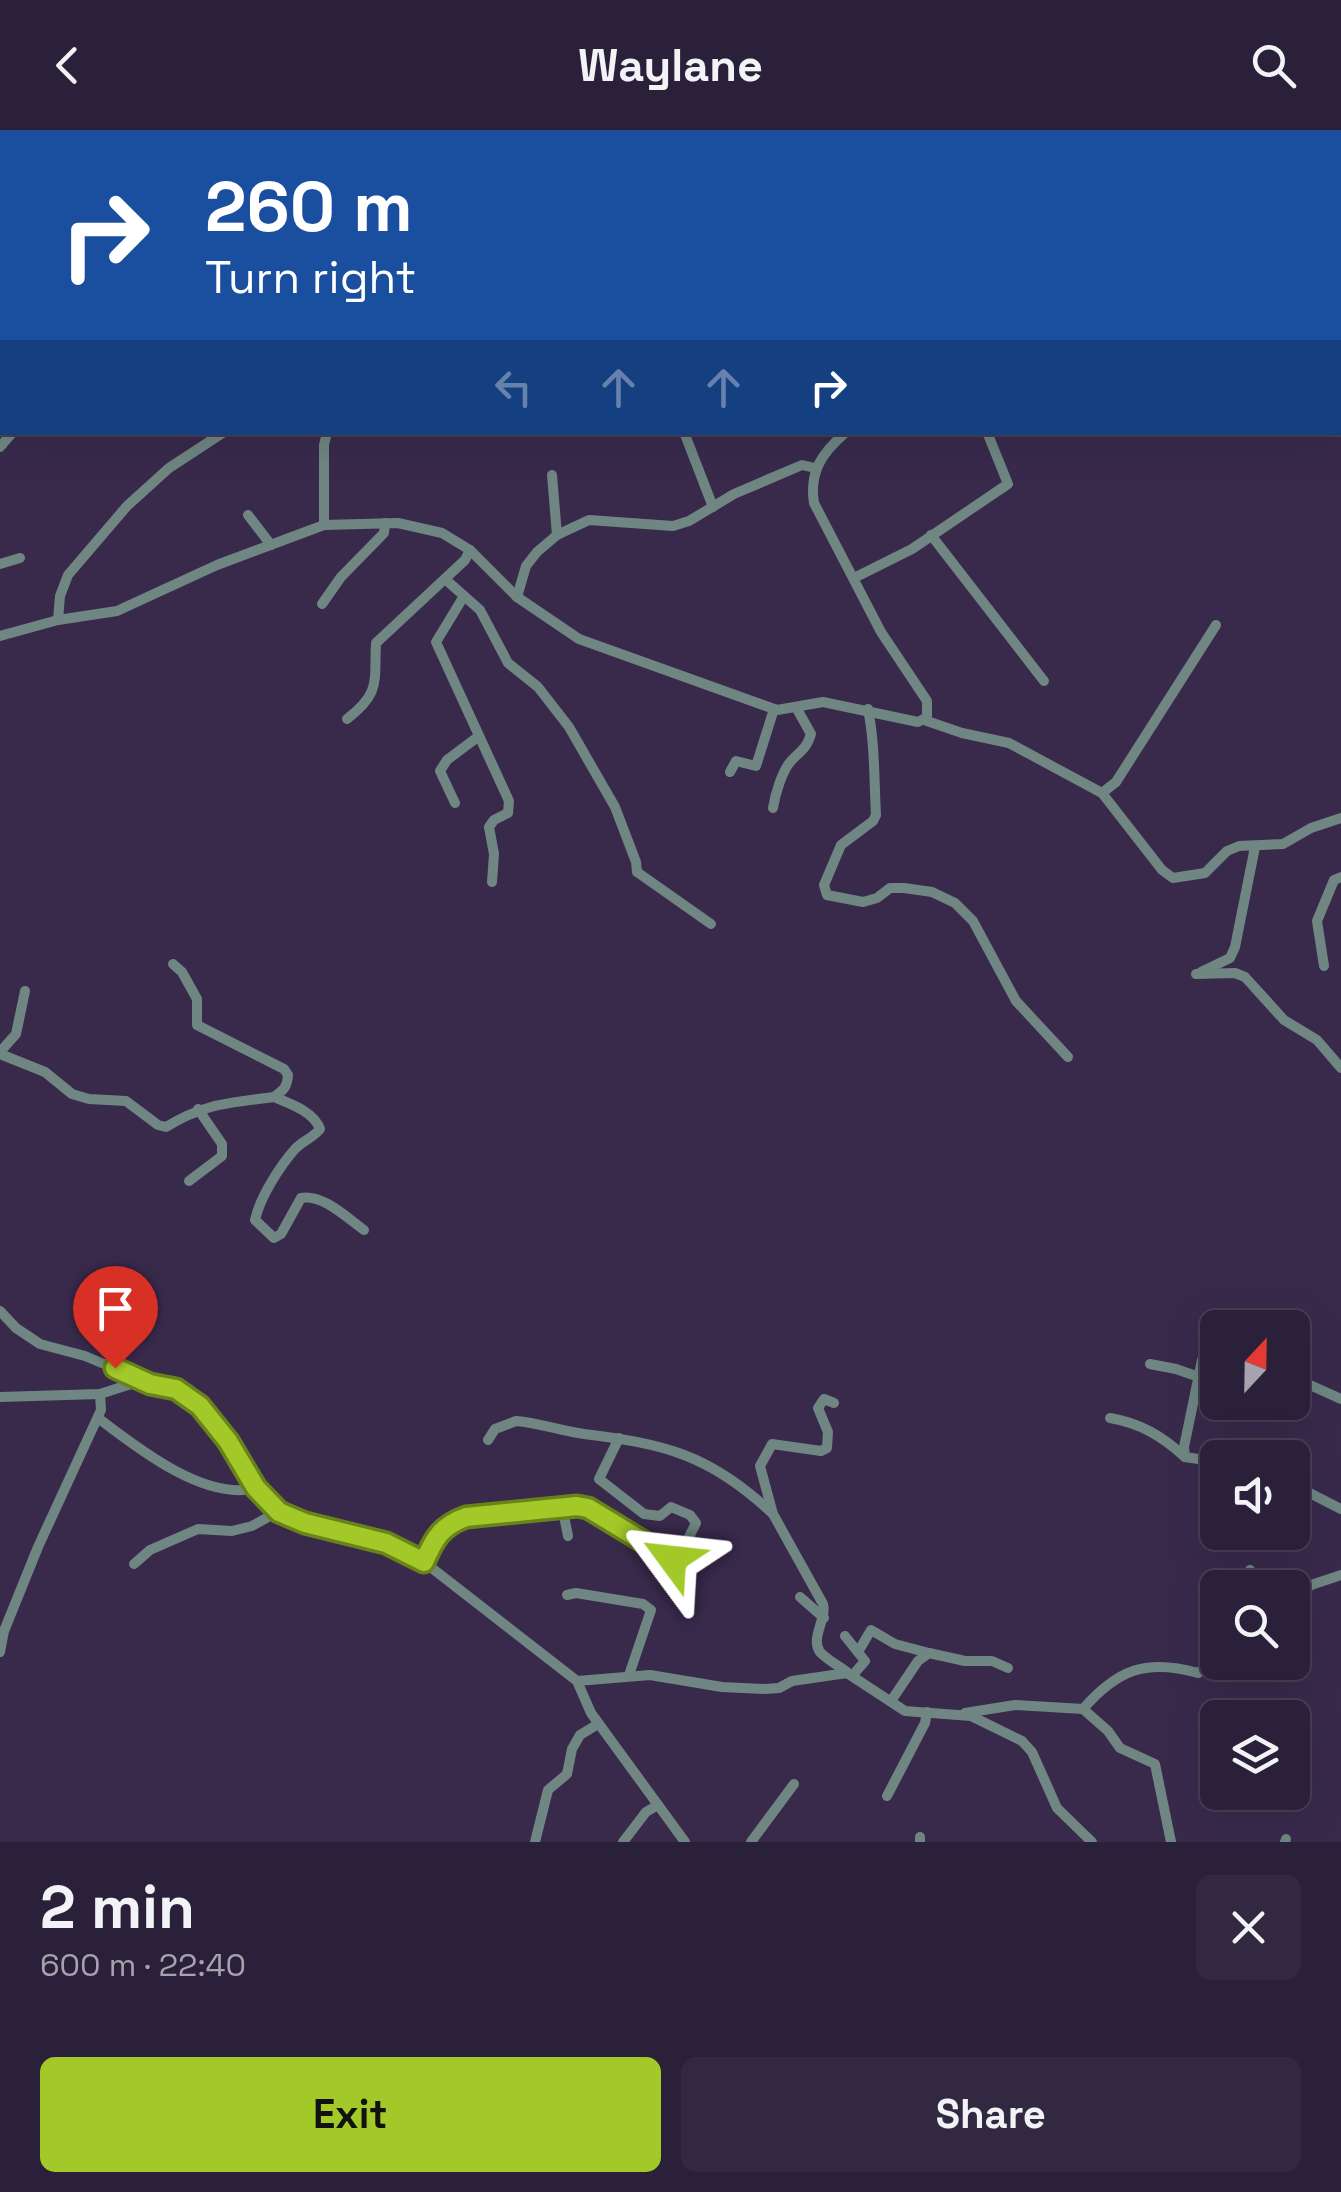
<!DOCTYPE html>
<html lang="en">
<head>
<meta charset="utf-8">
<style>
  :root { --surface:#2b2039; --page:#332841; --text:#f1f3f6; --muted:#a6a3ae; --line:#473e53; --accent:#a2c928 }
  body { margin:0; font-family:"Space Grotesk",sans-serif; background:var(--page); color:var(--text); height:100vh; display:flex; flex-direction:column; font-size:38px; white-space:nowrap }
  * { box-sizing:border-box; margin:0 }
  p { font-size:32px; color:var(--muted) }
  .icon { flex:none; width:55px; height:55px; fill:none; stroke:currentColor; stroke-width:2; stroke-linecap:round; stroke-linejoin:round }
  .map { position:relative; height:1712px; overflow:hidden }
  .panel { display:flex; flex-direction:column; background:var(--surface); flex:1 }
  .panel>* { flex:none }
  .hud { position:absolute; left:0px; top:0px; width:1342px; height:305px; box-shadow:0 10px 40px #0002,0 0 0 2px var(--line); background:#1a4fa0; color:#fff; overflow:hidden }
  .needle { width:65px; rotate:22deg }
  .tools { position:absolute; left:1200px; top:1180px; display:grid; gap:20px }
  .tools a { display:grid; place-items:center; width:110px; height:110px; border-radius:15px; background:var(--surface); box-shadow:0 10px 40px #0002,0 0 0 2px var(--line); font-size:50px }
  .pin { position:absolute; display:grid; place-items:center; width:85px; height:85px; color:#fff; margin:-102px -42px; border-radius:50% 50% 50% 0; rotate:-45deg; box-shadow:0 0 10px #0007 }
  .pin .icon { rotate:45deg }
  .me { position:absolute; width:110px; margin:-55px; rotate:300deg; stroke-linejoin:round; filter:drop-shadow(0 0 8px #0008) }
  .turn { display:flex; align-items:center; gap:35px; height:210px; padding:0 40px; font-size:45px }
  .turn .icon { width:130px; height:130px; stroke-width:2.5 }
  .turn b { display:block; font-size:70px; line-height:85px }
  .lanes { display:flex; align-items:center; height:95px; padding:0 40px; background:#0003; justify-content:center; gap:50px; direction:ltr }
  .lanes .off { opacity:.35 }
  .round { display:grid; place-items:center; flex:none; width:105px; height:105px; border-radius:15px; background:var(--page) }
  .overview { display:flex; align-items:center; justify-content:space-between; height:170px; padding:0 40px }
  h1 { font-size:60px; font-weight:800; line-height:75px }
  .cta { display:flex; gap:20px; margin-top:auto; padding:20px 40px }
  .cta a { flex:1; height:115px; border-radius:15px; background:var(--accent); color:#111; font-size:40px; font-weight:800; line-height:115px; text-align:center }
  .cta a+a { background:var(--page); color:var(--text) }
  header { display:flex; justify-content:space-between; align-items:center; height:130px; padding:0 40px; background:var(--surface); font-size:45px; font-weight:800 }
  .map>svg:first-child { display:block }
  .lines { fill:none; stroke-linecap:round; stroke-linejoin:round }
  .minor { stroke:#6f8682; stroke-width:10 }
  .route-casing { stroke:#69831a; stroke-width:25 }
  .route { stroke:#a2c928; stroke-width:18 }
</style>
</head>
<body>
<header><svg class="icon" aria-label="back" viewBox="0 0 24 24"><path d="M15 5l-7 7 7 7"/></svg>Waylane<svg class="icon" aria-label="search" viewBox="0 0 24 24"><circle cx="10" cy="10" r="6"/><path d="M15 15l6 6"/></svg></header>
<div class="map">
<svg width="1341" height="1712" viewBox="0 0 1341 1712">
  <rect width="100%" height="100%" fill="#392a4c"/>
  <g class="lines">
    <g class="minor">
      <polyline points="434,0 435,2"/>
      <polyline points="504,2 518,0"/>
      <polyline points="1340,82 1341,82"/>
      <polyline points="1340,243 1341,243"/>
      <polyline points="684,302 713,377"/>
      <polyline points="0,317 13,302"/>
      <polyline points="552,345 557,405"/>
      <polyline points="248,385 271,415"/>
      <polyline points="324,395 324,315 327,302"/>
      <polyline points="931,405 1044,551"/>
      <polyline points="0,434 20,428"/>
      <polyline points="854,448 912,419 1008,354 987,302"/>
      <polyline points="445,449 480,480 508,533 538,557 569,597 615,677 636,732 637,742 711,794"/>
      <polyline points="464,466 436,512 509,671 508,683 494,690 489,697 494,724 492,752"/>
      <polyline points="517,467 526,436 537,422 557,405 589,390 673,396 689,391 734,364 802,335 815,338"/>
      <polyline points="322,474 341,447 384,403 385,393"/>
      <polyline points="58,490 60,466 68,445 127,376 169,338 224,302"/>
      <path d="M0,506L58,490L117,481L217,435L324,395L398,393L442,403L470,420L517,467L579,509L777,580L823,572L918,592L927,587V571L881,502L814,373C809,341 822,323 846,302"/>
      <path d="M868,579C875,614 874,649 876,685L873,691L841,715L824,755L827,765L863,772L877,768L890,758H904L932,762L955,773L973,791L1016,871L1068,927"/>
      <path d="M347,589C381,563 374,552 376,513L465,430L470,420"/>
      <polyline points="924,590 962,603 1009,613 1102,663 1162,740 1173,748 1205,743 1227,721 1239,716 1283,714 1311,698 1341,688"/>
      <polyline points="730,642 736,631 756,636 774,579"/>
      <polyline points="1102,663 1116,652 1216,495"/>
      <polyline points="455,673 440,641 447,630 479,606"/>
      <path d="M773,678C775,665 782,641 791,631C801,620 806,620 811,604L797,579"/>
      <path d="M173,834L182,842L197,869V895L284,939L288,945C287,957 284,960 274,967"/>
      <polyline points="1324,836 1317,791 1334,750 1341,747"/>
      <polyline points="1201,842 1230,828 1235,817 1255,717"/>
      <polyline points="1196,844 1235,843 1245,847 1284,890 1317,910 1341,938"/>
      <polyline points="0,922 16,904 25,861"/>
      <path d="M0,924L45,942L72,964L89,969L126,971L158,995L166,997C205,973 230,973 274,967C291,974 314,982 320,999C313,1008 302,1011 295,1019C280,1036 260,1067 255,1090L274,1108L281,1104L301,1068C323,1064 346,1087 364,1100"/>
      <polyline points="189,1051 222,1026 222,1014 198,979"/>
      <polyline points="0,1181 16,1198 40,1214 85,1226 145,1251"/>
      <polyline points="1218,1222 1208,1224 1202,1230 1184,1317 1185,1327 1218,1332"/>
      <polyline points="1150,1234 1176,1239 1199,1247"/>
      <polyline points="1292,1247 1341,1269"/>
      <polyline points="0,1267 100,1264 131,1254 166,1255 176,1259 199,1275 228,1311 256,1358 279,1381 305,1393 387,1413 424,1432 577,1551 591,1583 685,1712"/>
      <path d="M834,1273L824,1269L818,1278L828,1302L827,1318L821,1321L772,1314L760,1336L773,1384L823,1474C827,1489 810,1508 820,1522C826,1529 839,1536 847,1542"/>
      <path d="M98,1288C136,1317 205,1372 256,1358"/>
      <path d="M1110,1288C1140,1293 1162,1306 1185,1327"/>
      <path d="M488,1310L495,1299L516,1291C540,1293 561,1301 584,1304C666,1314 710,1325 772,1383"/>
      <polyline points="1292,1354 1341,1379"/>
      <polyline points="562,1376 568,1406"/>
      <polyline points="424,1432 437,1404 450,1393 466,1387 555,1376 588,1378 671,1429 683,1419 696,1393 690,1385 671,1377 660,1386 644,1384 599,1349 619,1308"/>
      <polyline points="134,1434 150,1420 198,1399 232,1401 252,1396 279,1381"/>
      <polyline points="1250,1440 1252,1458"/>
      <polyline points="567,1465 576,1463 643,1474 651,1480 629,1545"/>
      <polyline points="800,1467 824,1488"/>
      <polyline points="1292,1470 1311,1455 1341,1445"/>
      <polyline points="845,1506 865,1531 852,1546"/>
      <polyline points="0,1522 4,1501 38,1417 101,1280 100,1264"/>
      <polyline points="858,1522 871,1500 895,1514 929,1523"/>
      <polyline points="577,1551 650,1545 722,1557 765,1559 779,1558 792,1551 847,1543 905,1581 971,1586 1022,1611 1032,1622 1057,1678 1092,1712"/>
      <polyline points="891,1571 918,1531 929,1523 965,1531 992,1531 1008,1538"/>
      <path d="M1083,1579C1117,1540 1146,1528 1198,1543L1218,1527"/>
      <polyline points="965,1583 1015,1575 1083,1579 1108,1601 1120,1618 1155,1634 1171,1712"/>
      <polyline points="887,1666 925,1593 927,1582"/>
      <polyline points="920,1707 920,1712"/>
      <polyline points="535,1712 548,1660 567,1644 572,1619 580,1605 598,1594"/>
      <polyline points="623,1712 646,1682 658,1675"/>
      <polyline points="751,1712 794,1654"/>
      <polyline points="1285,1712 1286,1709"/>
    </g>
  </g>
  <g class="lines">
    <g class="route-casing">
      <path id="route" d="M115,1238L150,1254L176,1259L200,1276L228,1311L256,1358L279,1382L305,1393L386,1413L424,1432C434,1409 441,1396 466,1387L577,1376L588,1378L672,1429"/>
    </g>
    <use href="#route" class="route"/>
  </g>
</svg>
<div class="tools">
<a><svg class="needle" viewBox="-14 -14 28 28"><path d="M0-13l5 13h-10z" fill="#e53935"/><path d="M0 13l5-13h-10z" fill="#a6a3ae"/></svg></a>
<a><svg class="icon" aria-label="sound" viewBox="0 0 24 24"><path d="M4 9h4l5-4v14l-5-4H4zM17 9q2 3 0 6"/></svg></a>
<a><svg class="icon" aria-label="search" viewBox="0 0 24 24"><circle cx="10" cy="10" r="6"/><path d="M15 15l6 6"/></svg></a>
<a><svg class="icon" aria-label="layers" viewBox="0 0 24 24"><path d="M12 4l9 5-9 5-9-5zM3 14l9 5 9-5"/></svg></a>
</div>
<div class="pin" style="left:115px;top:1238px;background:#d93025"><svg class="icon" aria-label="arrive" viewBox="0 0 24 24"><path d="M6 21V4h12l-3 4 3 4H6"/></svg></div>
<svg class="me" style="left:672px;top:1429px" viewBox="-20 -20 40 40"><path d="M0-17L14 15 0 8-14 15z" fill="#a2c928" stroke="#fff" stroke-width="4"/></svg>
<div class="hud">
<div class="turn"><svg class="icon" aria-label="right" viewBox="0 0 24 24"><path d="M7 20v-9h11M14 6l5 5-5 5"/></svg><div><b>260 m</b>Turn right</div></div>
<div class="lanes"><svg class="icon off" aria-label="left" viewBox="0 0 24 24"><path d="M17 20v-9H6M10 6l-5 5 5 5"/></svg><svg class="icon off" aria-label="ahead" viewBox="0 0 24 24"><path d="M12 20V5M6 11l6-6 6 6"/></svg><svg class="icon off" aria-label="ahead" viewBox="0 0 24 24"><path d="M12 20V5M6 11l6-6 6 6"/></svg><svg class="icon" aria-label="right" viewBox="0 0 24 24"><path d="M7 20v-9h11M14 6l5 5-5 5"/></svg></div>
</div>
</div>
<section class="panel">
<div class="overview"><div><h1>2 min</h1><p>600 m · 22:40</p></div><a class="round"><svg class="icon" aria-label="close" viewBox="0 0 24 24"><path d="M6 6l12 12M18 6L6 18"/></svg></a></div>
<div class="cta"><a>Exit</a><a>Share</a></div>
</section>
</body>
</html>
